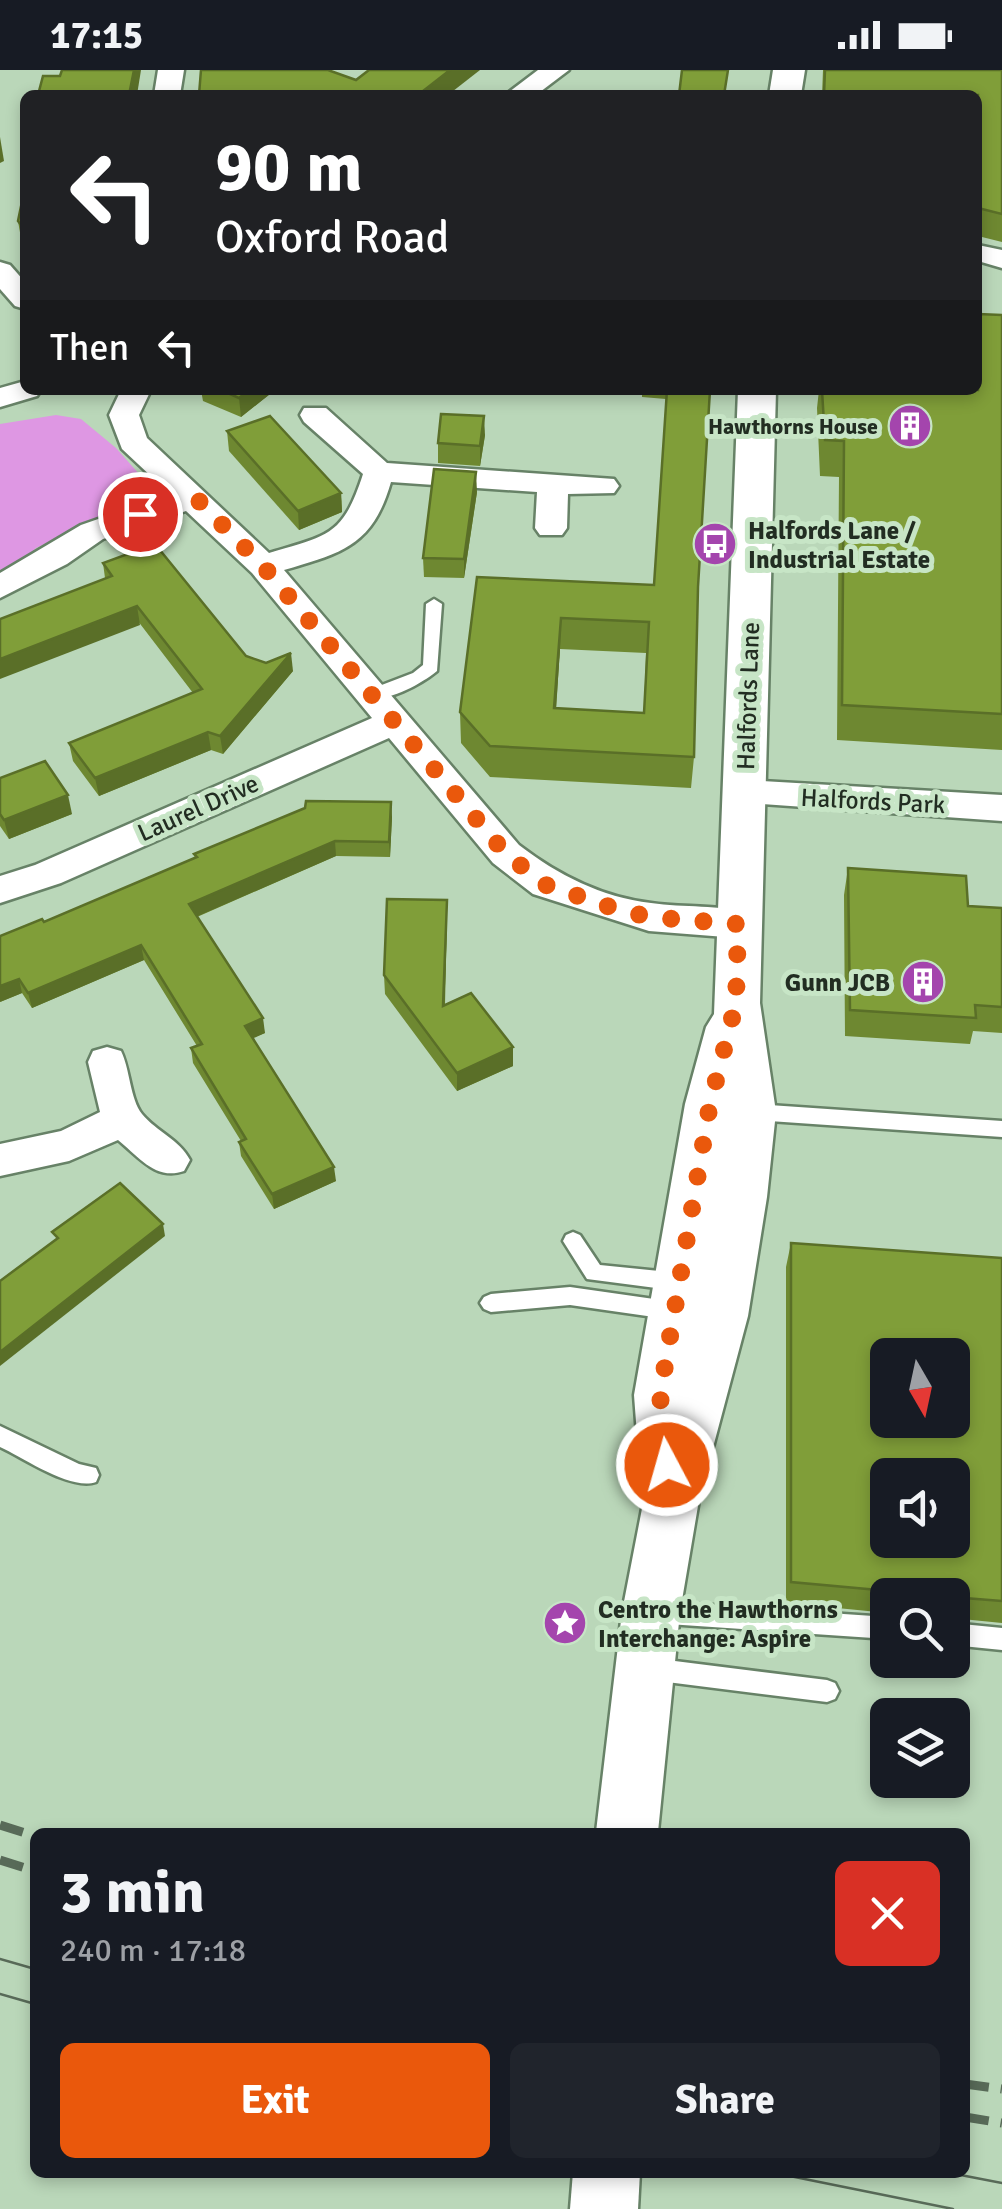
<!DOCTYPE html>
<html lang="en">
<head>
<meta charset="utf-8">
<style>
  :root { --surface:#171b24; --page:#20242c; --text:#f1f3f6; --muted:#9ea1a6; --accent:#ea580c }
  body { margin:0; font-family:Signika,sans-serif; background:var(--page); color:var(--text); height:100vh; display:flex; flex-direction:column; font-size:38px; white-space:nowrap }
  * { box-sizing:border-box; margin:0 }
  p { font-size:32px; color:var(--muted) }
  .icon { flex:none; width:55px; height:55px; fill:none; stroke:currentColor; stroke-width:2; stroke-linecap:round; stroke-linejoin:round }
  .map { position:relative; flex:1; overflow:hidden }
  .details { position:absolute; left:30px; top:1758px; width:940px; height:350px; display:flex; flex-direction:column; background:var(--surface); border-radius:15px; box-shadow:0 5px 15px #0003 }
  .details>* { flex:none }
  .banner { position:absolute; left:20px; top:20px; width:962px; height:305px; border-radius:15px; box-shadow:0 5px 15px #0003; background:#202124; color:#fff; overflow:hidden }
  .needle { width:65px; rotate:171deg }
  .buttons { position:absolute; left:870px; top:1268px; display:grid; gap:20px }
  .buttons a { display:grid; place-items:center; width:100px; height:100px; border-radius:15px; background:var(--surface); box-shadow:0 5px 15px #0003; font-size:50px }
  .pin { position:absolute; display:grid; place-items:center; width:85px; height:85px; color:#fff; margin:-42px; border:5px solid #fff; border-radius:50%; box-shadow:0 2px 10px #0007 }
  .me { position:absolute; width:110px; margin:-55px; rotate:354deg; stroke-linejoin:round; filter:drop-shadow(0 0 8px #0008) }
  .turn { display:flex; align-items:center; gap:35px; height:210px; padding:0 30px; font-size:45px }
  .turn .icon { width:130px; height:130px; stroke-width:2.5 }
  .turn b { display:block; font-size:70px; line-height:85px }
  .then { display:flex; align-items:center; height:95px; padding:0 30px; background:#0003; gap:20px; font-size:38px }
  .round { display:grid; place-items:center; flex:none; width:105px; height:105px; border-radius:15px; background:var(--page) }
  .summary { display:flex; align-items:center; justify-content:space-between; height:170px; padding:0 30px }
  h1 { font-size:60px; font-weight:700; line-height:75px }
  .primary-button { display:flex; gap:20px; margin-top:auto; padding:20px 30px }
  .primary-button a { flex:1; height:115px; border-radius:15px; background:var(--accent); color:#fff; font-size:40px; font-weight:700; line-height:115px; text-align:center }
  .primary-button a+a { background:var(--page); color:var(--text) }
  .status { display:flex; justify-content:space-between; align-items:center; height:70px; padding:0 50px; background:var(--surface); direction:ltr }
  .status svg { height:28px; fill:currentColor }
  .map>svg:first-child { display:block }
  .green { fill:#de97e3 }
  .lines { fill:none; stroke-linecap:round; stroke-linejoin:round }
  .service-casing { stroke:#678267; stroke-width:5 }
  .minor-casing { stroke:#678267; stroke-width:5 }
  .tertiary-casing { stroke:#678267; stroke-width:5 }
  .service { fill:#fff; fill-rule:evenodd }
  .minor { fill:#fff; fill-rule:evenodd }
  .tertiary { fill:#fff; fill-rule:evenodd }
  .tram { stroke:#586a58; stroke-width:2.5 }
  .rail { stroke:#586a58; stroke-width:9; stroke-dasharray:24 12; stroke-linecap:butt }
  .wall { fill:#6e8831; fill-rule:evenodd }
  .shaded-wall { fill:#5a6f28 }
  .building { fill:#809e39; stroke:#5a6f28; stroke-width:2.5; fill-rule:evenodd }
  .route { stroke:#ea580c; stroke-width:18; stroke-dasharray:0 32.4 }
  .labels { text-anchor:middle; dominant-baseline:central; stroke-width:10; stroke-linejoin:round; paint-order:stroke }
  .far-poi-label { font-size:22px; font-weight:bold; fill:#222d22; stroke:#c7e5c6; text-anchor:end }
  .poi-label { font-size:25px; font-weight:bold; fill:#222d22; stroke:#c7e5c6; text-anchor:start }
  .street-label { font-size:25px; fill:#222d22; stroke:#c7e5c6 }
</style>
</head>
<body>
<div class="status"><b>17:15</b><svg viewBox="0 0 49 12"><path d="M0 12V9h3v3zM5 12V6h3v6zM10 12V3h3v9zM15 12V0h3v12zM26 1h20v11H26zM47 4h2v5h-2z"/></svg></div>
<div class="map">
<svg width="1002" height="2139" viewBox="0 0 1002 2139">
  <rect width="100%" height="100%" fill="#bad7b9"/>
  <polygon class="green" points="56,345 81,349 116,378 157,424 36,478 13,502 0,508 0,354"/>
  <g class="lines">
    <g class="service-casing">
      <g id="service">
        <path d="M434,529L442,534L437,601C420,615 387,632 366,629V621L413,603L423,595L426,534Z"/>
        <polygon points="753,1034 1002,1051 1002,1067 753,1050 746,1048 743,1042 746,1036"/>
        <polygon points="573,1162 580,1165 600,1195 679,1203 686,1206 689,1212 686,1218 679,1221 587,1209 563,1171 566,1165"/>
        <polygon points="570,1217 675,1232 682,1235 686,1241 682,1247 675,1250 570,1235 491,1242 484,1239 480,1233 484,1227 491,1224"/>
        <path d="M0,1356L79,1394L96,1398L99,1405L96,1412C71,1421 24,1388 0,1377Z"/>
        <polygon points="653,1531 888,1547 888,1569 653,1553 645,1550 641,1542 645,1534"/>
        <polygon points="952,1553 1002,1558 1002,1580 952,1575"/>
        <polygon points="651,1588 827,1610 835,1613 839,1621 835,1629 827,1632 651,1610 643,1607 639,1599 643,1591"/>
      </g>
    </g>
    <g class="minor-casing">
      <g id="minor">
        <polygon points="158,0 184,0 180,25 154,25"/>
        <polygon points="538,0 569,0 536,25 505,25"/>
        <polygon points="978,175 1002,180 1002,198 978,191"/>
        <polygon points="0,192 10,195 25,212 25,239 15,236 0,219"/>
        <polygon points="25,311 25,320 41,320 37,326 0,337 0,318"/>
        <path d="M121,320H151L139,345L147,368L269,483C329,465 343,466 363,404L304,352L300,345L304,338H326L387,393L614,409L619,416L614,423L568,424L567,458L562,465H540L535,458L537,422L391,412C373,475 343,483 284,500L519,775C558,805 601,827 651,833C684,838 719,834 751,844L757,854L751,864L738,868L649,861L533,824L493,793L389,668L61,813L0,833V806L35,795L372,648L252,503L186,441L103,469L67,494L0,528V503L81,455L170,424L122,379L109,345Z"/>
        <polygon points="745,710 1002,725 1002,751 732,732 727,723 732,714"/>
        <path d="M107,977L121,981C130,999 130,1029 142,1044C157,1062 179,1069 190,1090L184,1101C156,1111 139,1087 118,1070L69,1091L0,1106V1074L61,1061L100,1042L88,992L93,981Z"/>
      </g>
    </g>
    <g class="tertiary-casing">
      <g id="tertiary">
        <polygon points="773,0 805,0 801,25 769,25"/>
        <polygon points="738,320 776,320 760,933 776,1042 767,1127 748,1246 699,1430 680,1542 658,1762 596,1762 622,1542 646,1418 640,1405 634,1325 685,1034 706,957 714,944"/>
        <polygon points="573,2102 640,2102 638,2139 570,2139"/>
      </g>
    </g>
    <use href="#service" class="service"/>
    <use href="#minor" class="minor"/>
    <use href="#tertiary" class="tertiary"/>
    <g class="tram">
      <polyline points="0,1889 35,1899"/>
      <polyline points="0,1924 35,1934"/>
      <polyline points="770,2102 953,2139"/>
      <polyline points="945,2102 1002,2113"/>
    </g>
    <g class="rail">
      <polyline points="0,1755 35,1766"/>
      <polyline points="0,1790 35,1801"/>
      <polyline points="965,2014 1002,2019"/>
      <polyline points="965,2047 1002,2053"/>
    </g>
  </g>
  <g class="wall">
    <polygon points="823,0 1002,0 1002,172 978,166 978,25 822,25"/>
    <polygon points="25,117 25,178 22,174 18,151"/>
    <polygon points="1002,245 1002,680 837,670 839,407 820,406 817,338 819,320 978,320"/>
    <polygon points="201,320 275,320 241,347 203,331"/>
    <path d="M642,320H710L698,517L694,687L691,718L490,707L461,673L460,642L477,507L654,515L666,329L642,327ZM560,579L646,583L644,643L556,638Z"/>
    <polygon points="227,361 341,423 342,442 299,460 229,381"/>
    <polygon points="485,365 480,396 438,393 438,373"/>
    <polygon points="477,422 464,508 424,507 423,488"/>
    <polygon points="103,493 246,586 293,601 223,684 211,680 99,726 73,691 69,673 193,623 105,508"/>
    <polygon points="0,708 72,744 9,769 0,756"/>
    <polygon points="392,747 390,787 336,786 197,847 265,963 252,968 336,1111 274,1139 241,1086 239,1072 241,1071 193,993 191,978 197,976 144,890 32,938 22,923 0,932 44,852 195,788 194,784"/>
    <polygon points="848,798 968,836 1002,838 1002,963 973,961 970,974 845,966 844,825"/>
    <polygon points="447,849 445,935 513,996 457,1021 385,924 384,905"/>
    <polygon points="791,1173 1002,1188 1002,1553 952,1548 952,1525 888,1525 888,1543 786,1533 786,1197"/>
  </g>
  <g class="shaded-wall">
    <polygon points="134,0 141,0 137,25 129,25"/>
    <polygon points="450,0 480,0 448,25 418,25"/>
    <polygon points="0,67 4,91 0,93"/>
    <polygon points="249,320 275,320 241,347 239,328"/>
    <polygon points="484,346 485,365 480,396 480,376"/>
    <polygon points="476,402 477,422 464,508 464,489"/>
    <polygon points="341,423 342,442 299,460 298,441"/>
    <polygon points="137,536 140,555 0,609 0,589"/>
    <polygon points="561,548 560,579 554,670 554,638"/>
    <polygon points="291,583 293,601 223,684 220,666"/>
    <polygon points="208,662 211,680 99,726 95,708"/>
    <polygon points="68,725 72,744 9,769 4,750"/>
    <polygon points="391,732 392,747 390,787 389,772"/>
    <polygon points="335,771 336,786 191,849 189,834"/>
    <polygon points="447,830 447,849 444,954 443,936"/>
    <polygon points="141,875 144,890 32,938 28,923"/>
    <polygon points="19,909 22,923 0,932 0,916"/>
    <polygon points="263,948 265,963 247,971 245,956"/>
    <polygon points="513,977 513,996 457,1021 457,1003"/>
    <polygon points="334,1097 336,1111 274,1139 272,1124"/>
    <polygon points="163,1154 165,1166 0,1296 0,1282"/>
  </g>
  <g class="building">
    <polygon points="62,0 134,0 129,25 38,25 43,6 60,6"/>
    <polygon points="201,0 328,0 356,10 369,0 450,0 418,25 199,25"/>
    <polygon points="682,0 728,0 724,25 679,25"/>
    <polygon points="825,0 1002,0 1002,144 978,138 978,25 824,25"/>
    <polygon points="25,117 25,160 18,151"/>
    <polygon points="978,244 1002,245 1002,644 842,635 844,371 825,370 822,320 978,320"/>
    <polygon points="221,320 249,320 239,328"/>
    <path d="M667,320H710L698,517L694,687L490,676L460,642L477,507L654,515ZM561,548L649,552L644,643L554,638Z"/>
    <polygon points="441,344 484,346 480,376 438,373"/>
    <polygon points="270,346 341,423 298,441 227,361"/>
    <polygon points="434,399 476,402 464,489 423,488"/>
    <polygon points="155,474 246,586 266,593 291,583 220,666 208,662 95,708 69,673 202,619 137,536 0,589 0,549 112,506 103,493"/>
    <polygon points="45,691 68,725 4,750 0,744 0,708"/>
    <polygon points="306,731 391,732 389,772 335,771 189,834 263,948 245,956 334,1097 272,1124 239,1072 246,1069 191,978 202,974 141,875 28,923 19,909 0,916 0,866 42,849 44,852 197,787 194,784 305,738"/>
    <polygon points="848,798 966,806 968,836 1002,838 1002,937 975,935 976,948 850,940"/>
    <polygon points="387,829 447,830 443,936 471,923 513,977 457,1003 384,905"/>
    <polygon points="120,1113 163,1154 0,1282 0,1211 58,1168 52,1162"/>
    <path d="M791,1173L1002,1188V1531L952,1527V1525H933L791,1512ZM888,1285H952V1350H888ZM888,1405H952V1470H888Z"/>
  </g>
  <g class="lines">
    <polyline class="route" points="140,444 194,426 263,496 506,784 546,815 613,838 649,847 738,854 736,933 710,1034 660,1325 667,1395"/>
  </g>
  <defs>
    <g id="building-disc" transform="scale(2.25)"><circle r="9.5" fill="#a445ad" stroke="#c7e5c6"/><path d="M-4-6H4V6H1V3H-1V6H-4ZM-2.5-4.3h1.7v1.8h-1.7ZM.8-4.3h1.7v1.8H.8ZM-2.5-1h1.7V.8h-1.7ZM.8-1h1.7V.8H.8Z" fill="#fff"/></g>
    <g id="bus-disc" transform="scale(2.25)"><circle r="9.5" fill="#a445ad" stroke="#c7e5c6"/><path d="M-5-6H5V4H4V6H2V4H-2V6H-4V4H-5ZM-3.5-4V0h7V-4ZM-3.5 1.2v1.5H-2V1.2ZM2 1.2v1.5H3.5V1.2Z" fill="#fff"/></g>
    <g id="sight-disc" transform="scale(2.25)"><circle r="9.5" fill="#a445ad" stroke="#c7e5c6"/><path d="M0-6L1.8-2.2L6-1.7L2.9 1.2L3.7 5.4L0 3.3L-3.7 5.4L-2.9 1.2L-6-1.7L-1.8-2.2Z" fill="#fff"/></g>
  </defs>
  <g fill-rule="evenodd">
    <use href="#building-disc" x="910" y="356"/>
    <use href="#bus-disc" x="715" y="474"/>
    <use href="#building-disc" x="923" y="912"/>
    <use href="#sight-disc" x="565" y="1553"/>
  </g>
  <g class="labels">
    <g class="far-poi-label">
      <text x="878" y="356">Hawthorns House</text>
    </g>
    <g class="poi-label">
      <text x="748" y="460">Halfords Lane /<tspan x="748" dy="29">Industrial Estate</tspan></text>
      <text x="890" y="912" text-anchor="end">Gunn JCB</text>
      <text x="598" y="1539">Centro the Hawthorns<tspan x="598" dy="29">Interchange: Aspire</tspan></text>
    </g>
    <g class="street-label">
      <text transform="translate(748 626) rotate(-88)">Halfords Lane</text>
      <text transform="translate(873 731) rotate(3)">Halfords Park</text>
      <text transform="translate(198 738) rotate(-24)">Laurel Drive</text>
    </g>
  </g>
</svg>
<div class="buttons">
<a><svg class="needle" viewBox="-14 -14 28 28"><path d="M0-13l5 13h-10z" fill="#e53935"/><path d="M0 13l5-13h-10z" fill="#9ea1a6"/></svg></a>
<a><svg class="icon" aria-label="sound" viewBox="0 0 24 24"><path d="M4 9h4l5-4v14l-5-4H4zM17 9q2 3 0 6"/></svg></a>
<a><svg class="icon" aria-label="search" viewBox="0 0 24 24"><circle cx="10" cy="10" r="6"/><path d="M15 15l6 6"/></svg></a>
<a><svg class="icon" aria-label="layers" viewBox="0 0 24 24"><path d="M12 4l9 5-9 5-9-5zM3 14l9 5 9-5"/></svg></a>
</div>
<div class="pin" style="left:140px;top:444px;background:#d93025"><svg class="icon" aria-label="arrive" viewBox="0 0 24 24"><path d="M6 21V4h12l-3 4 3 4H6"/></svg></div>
<svg class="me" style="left:667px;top:1395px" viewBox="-20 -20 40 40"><circle r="17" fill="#ea580c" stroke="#fff" stroke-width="3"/><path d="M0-11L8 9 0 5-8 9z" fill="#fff"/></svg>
<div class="banner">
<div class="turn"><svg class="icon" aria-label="left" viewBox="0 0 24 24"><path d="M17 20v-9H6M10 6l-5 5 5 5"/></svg><div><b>90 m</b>Oxford Road</div></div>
<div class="then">Then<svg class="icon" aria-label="left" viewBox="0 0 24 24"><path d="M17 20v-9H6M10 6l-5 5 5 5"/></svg></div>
</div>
<section class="details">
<div class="summary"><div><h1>3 min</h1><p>240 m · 17:18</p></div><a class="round" style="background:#d93025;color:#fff"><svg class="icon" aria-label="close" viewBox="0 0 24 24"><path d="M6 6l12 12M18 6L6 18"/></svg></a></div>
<div class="primary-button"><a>Exit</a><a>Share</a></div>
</section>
</div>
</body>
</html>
